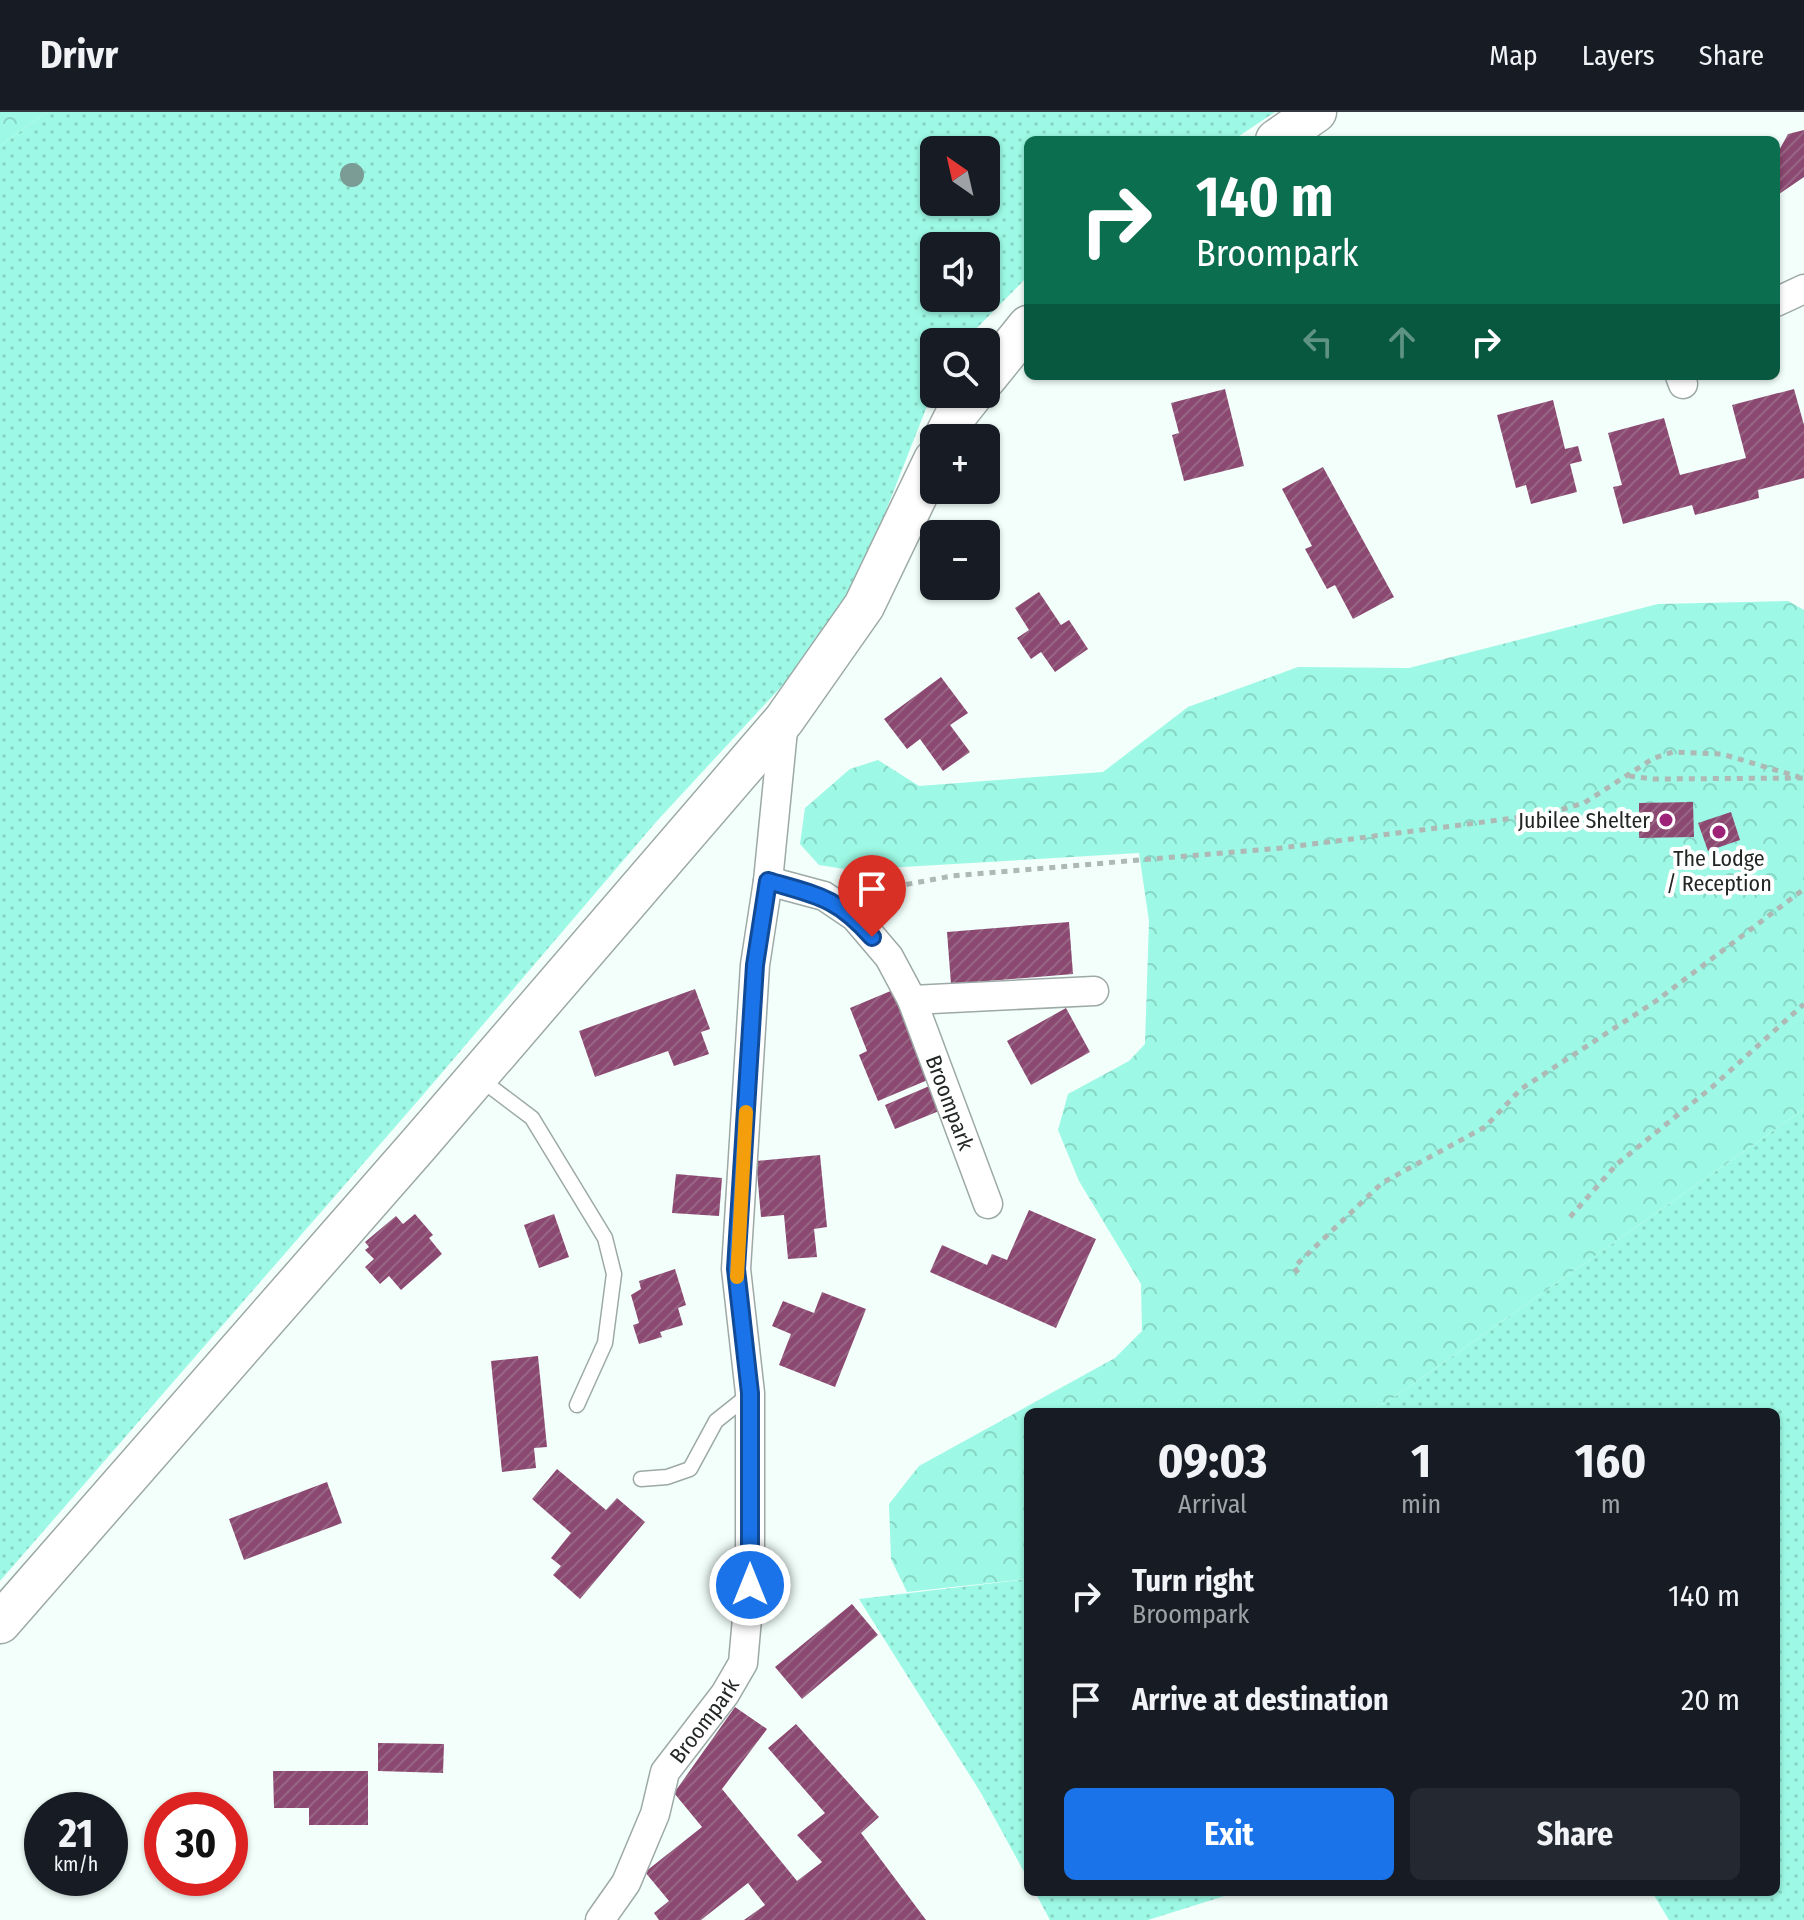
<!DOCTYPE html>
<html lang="en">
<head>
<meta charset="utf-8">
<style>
  :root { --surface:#171b24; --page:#242831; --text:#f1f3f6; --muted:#9ea1a6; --line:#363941; --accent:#1a73e8 }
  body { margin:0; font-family:"Fira Sans Condensed",sans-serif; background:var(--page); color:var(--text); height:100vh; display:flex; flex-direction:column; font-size:30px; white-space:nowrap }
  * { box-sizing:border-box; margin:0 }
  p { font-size:26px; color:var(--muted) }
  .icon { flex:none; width:44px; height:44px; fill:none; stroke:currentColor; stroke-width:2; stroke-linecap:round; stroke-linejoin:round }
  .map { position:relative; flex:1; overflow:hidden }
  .sheet { position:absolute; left:1024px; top:1296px; width:756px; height:488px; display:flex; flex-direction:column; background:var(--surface); border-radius:12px; box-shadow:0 2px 6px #0004 }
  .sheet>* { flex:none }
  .banner { position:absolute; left:1024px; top:24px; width:756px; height:244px; border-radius:12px; box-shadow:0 2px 6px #0004; background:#0b6e4f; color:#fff; overflow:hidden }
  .needle { width:52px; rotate:326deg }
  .tools { position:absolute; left:920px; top:24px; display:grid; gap:16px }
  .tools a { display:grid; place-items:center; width:80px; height:80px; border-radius:12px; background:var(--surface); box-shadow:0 2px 6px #0004; font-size:40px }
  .speed { position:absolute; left:24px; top:1680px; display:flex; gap:16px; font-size:40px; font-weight:700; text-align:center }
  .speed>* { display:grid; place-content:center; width:104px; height:104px; border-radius:50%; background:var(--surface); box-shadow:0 2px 6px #0004; line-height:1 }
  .speed small { font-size:20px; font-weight:400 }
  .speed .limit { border:12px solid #d22; background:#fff; color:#111 }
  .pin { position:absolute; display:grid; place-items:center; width:68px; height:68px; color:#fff; margin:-82px -34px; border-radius:50% 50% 50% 0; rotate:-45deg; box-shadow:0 0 8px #0007 }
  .pin .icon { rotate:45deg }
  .me { position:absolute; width:88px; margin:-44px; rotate:0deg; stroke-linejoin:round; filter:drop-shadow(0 0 6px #0008) }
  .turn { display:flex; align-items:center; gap:28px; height:168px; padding:0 40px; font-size:36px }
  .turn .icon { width:104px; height:104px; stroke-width:2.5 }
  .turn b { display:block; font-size:56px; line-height:68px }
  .lanes { display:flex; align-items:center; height:76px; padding:0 40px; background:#0003; justify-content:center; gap:40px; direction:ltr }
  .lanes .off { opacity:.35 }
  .eta { display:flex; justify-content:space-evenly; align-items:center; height:136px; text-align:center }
  .eta b { font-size:48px; font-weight:700; line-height:56px }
  .action { display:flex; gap:16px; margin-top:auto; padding:16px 40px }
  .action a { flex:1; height:92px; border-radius:12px; background:var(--accent); color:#fff; font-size:32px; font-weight:700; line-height:92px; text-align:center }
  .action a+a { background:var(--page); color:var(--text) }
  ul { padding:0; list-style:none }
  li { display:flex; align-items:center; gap:24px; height:104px; padding:0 40px }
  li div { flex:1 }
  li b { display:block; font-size:30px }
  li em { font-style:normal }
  header { display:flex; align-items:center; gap:48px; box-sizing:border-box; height:112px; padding:0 40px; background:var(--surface); border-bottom:2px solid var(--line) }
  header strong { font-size:38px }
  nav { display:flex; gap:44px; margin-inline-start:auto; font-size:28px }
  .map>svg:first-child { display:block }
  .grass { fill:url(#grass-dots); fill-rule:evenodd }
  .forest { fill:url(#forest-crowns) }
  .building { fill:url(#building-hatch) }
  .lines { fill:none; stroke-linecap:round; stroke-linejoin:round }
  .lane-casing { stroke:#9da9a6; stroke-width:17 }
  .street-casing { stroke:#9da9a6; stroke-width:31 }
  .secondary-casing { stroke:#9da9a6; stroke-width:43 }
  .path { stroke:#aeb8b5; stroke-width:5; stroke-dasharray:6 6; stroke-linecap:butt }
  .lane { stroke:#fff; stroke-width:14 }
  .street { stroke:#fff; stroke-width:28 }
  .secondary { stroke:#fff; stroke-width:40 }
  .tree { fill:#7b9b95 }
  .route-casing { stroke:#114b97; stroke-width:20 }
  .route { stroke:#1a73e8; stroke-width:14 }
  .slow { stroke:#f59e0b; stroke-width:14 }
  .poi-dot { fill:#9e2278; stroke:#fff; stroke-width:3 }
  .labels { text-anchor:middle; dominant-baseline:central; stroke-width:8; stroke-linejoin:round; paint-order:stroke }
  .poi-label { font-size:22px; fill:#222625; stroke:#fff; text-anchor:end }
  .street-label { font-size:22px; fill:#222625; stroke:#fff }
</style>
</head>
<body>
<header>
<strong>Drivr</strong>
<nav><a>Map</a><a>Layers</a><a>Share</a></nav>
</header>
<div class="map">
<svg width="1804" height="1808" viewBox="0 0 1804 1808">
  <defs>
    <pattern id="grass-dots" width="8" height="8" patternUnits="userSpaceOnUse" patternTransform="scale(2)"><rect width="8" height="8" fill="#9df9e5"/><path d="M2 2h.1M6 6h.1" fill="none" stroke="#87d5c4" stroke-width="1.8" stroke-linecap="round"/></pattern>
    <pattern id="forest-crowns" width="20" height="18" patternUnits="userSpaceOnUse" patternTransform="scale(2)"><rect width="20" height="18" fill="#9df9e5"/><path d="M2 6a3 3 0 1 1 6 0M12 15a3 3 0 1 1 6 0" fill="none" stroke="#87d5c4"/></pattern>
    <pattern id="building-hatch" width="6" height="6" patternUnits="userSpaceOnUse" patternTransform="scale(2)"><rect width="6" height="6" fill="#8b4871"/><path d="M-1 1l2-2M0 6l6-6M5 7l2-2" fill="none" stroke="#986684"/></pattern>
  </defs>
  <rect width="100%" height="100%" fill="#f2fffb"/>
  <g class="grass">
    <path d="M47,0H1275L1233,28H1028V164L963,230H934V281L925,299L862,460L830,517L792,563L656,710L422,984L0,1469V34ZM934,38H986V90H934ZM934,134H986V186H934Z"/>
    <polygon points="1804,997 1804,1808 1669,1808 1652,1780 1776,1780 1776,1300 1368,1300 1393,1286"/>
    <polygon points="1028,1467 1028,1767 981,1681 859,1487"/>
    <polygon points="1035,1780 1237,1780 1148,1808 1050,1808"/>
  </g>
  <g class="forest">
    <polygon points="0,0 47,0 0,34"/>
    <polygon points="1788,489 1804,498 1804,997 1393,1286 1368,1300 1028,1300 1028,1467 907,1480 891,1447 889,1392 919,1354 1115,1246 1142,1219 1141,1172 1079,1069 1058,1018 1068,982 1129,949 1145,932 1149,809 1139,741 851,758 819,753 800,732 805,696 850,657 878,648 919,674 1103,660 1188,595 1298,555 1409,556 1658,492"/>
  </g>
  <g class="building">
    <polygon points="1804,18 1804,65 1776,84 1776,44 1788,22"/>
    <polygon points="1225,277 1244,354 1184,369 1172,323 1179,321 1171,291"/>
    <polygon points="1794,277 1804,313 1804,366 1758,378 1759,386 1695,403 1692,393 1623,412 1613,375 1622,373 1608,321 1664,306 1680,363 1746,346 1732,293"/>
    <polygon points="1553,288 1565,337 1578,334 1582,349 1570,352 1577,380 1531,392 1526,373 1516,376 1497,303"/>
    <polygon points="1323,355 1394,485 1353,507 1335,473 1327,477 1305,437 1312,434 1282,377"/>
    <polygon points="1039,480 1061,513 1069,508 1088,537 1055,560 1041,540 1031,547 1017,526 1029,518 1015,496"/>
    <polygon points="941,565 968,601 950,613 970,640 943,659 920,627 907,637 884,607"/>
    <polygon points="1693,690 1694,725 1639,726 1639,691"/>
    <polygon points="1731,700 1740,728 1708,739 1698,711"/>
    <polygon points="1069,810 1073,862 951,872 947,820"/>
    <polygon points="695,877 710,917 701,920 709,942 674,954 668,939 595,965 579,919"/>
    <polygon points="893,878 930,967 878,989 859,943 867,939 850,896"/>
    <polygon points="1066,896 1090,940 1031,973 1007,929"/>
    <polygon points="934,972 944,997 895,1017 885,993"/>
    <polygon points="820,1043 827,1115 814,1117 817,1145 788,1147 784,1103 761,1105 756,1049"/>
    <polygon points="676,1062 722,1066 719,1104 672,1101"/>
    <polygon points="1029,1098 1096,1127 1056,1216 930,1160 942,1133 987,1153 992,1142 1007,1148"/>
    <polygon points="415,1102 433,1123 429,1126 442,1142 401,1178 389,1164 380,1172 365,1155 374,1147 365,1138 369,1135 365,1130 396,1104 403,1112"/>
    <polygon points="554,1102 569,1145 539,1156 524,1113"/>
    <polygon points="675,1157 686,1193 678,1196 683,1213 660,1220 662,1225 639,1232 633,1213 639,1211 631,1183 641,1177 639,1169"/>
    <polygon points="822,1180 866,1197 835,1275 779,1253 791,1222 772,1214 783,1189 814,1201"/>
    <polygon points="538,1244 547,1335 534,1336 536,1356 502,1360 491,1249"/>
    <polygon points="557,1357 606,1398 617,1386 645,1410 580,1487 553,1463 561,1454 551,1446 571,1421 532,1387"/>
    <polygon points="327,1370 342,1411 244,1448 229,1407"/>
    <polygon points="852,1492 878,1523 802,1587 775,1555"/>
    <polygon points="735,1595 767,1617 722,1677 797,1769 822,1750 797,1723 825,1701 768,1636 796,1612 879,1705 861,1721 926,1808 744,1808 765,1793 748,1771 701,1808 659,1808 654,1801 669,1789 645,1760 702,1715 674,1681"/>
    <polygon points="378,1631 444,1632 443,1661 378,1659"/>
    <polygon points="273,1659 368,1659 368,1713 309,1713 309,1696 274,1696"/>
  </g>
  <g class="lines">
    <g class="lane-casing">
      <g id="lane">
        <polyline points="479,966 532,1006 605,1126 614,1162 605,1231 577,1293"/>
        <polyline points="641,1367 667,1365 690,1357 716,1309 750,1282"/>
      </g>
    </g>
    <g class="street-casing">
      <g id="street">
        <polyline points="1776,190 1804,177"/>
        <polyline points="1680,264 1683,272"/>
        <path id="s1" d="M768,769L824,784L855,805L889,845L912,888L988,1092"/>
        <polyline points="912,888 1094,879"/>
        <path id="s2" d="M600,1808L626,1771L655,1702L665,1660L725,1582L743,1551L750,1473V1281L736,1157L755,853L768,769L784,608"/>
      </g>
    </g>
    <g class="secondary-casing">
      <g id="secondary">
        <polyline points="1276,28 1316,0"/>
        <polyline points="986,266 1028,214"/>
        <polyline points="944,326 954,306 973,282"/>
        <polyline points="0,1511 420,1031 784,608 864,494 934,348"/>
      </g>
    </g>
    <g class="path">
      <polyline points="1629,664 1653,667 1804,666"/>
      <polyline points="871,779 952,764 1281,736 1546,702 1584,691 1654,646 1673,640 1722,642 1799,665"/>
      <polyline points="1570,1105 1617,1052 1711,976 1804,892"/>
      <polyline points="1298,1161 1294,1155 1382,1071 1485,1015 1521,977 1656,889 1804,777"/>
    </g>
    <use href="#lane" class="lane"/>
    <use href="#street" class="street"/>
    <use href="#secondary" class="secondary"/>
  </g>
  <circle class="tree" cx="352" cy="63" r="12"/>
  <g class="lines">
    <g class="route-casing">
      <path id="route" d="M750,1473V1281L736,1157L755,853L768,769C816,783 837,785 872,825"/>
    </g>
    <use href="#route" class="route"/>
    <polyline class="slow" points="737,1165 746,1000"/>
  </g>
  <g class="poi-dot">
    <circle cx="1666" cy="708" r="8"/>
    <circle cx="1719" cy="720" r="8"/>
  </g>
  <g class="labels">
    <g class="poi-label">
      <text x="1650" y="708">Jubilee Shelter</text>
      <text x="1719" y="746" text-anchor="middle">The Lodge<tspan x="1719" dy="25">/ Reception</tspan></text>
    </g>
    <g class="street-label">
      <text stroke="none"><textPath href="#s1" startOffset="306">Broompark</textPath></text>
      <text stroke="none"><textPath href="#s2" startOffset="228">Broompark</textPath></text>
    </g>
  </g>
</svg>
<div class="tools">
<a><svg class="needle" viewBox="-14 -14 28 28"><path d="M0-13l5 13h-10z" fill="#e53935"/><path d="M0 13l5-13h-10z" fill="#9ea1a6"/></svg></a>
<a><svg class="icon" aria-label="sound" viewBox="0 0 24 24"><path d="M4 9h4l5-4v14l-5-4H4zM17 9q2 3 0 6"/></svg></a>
<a><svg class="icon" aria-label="search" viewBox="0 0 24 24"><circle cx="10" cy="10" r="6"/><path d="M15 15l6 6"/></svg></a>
<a>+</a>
<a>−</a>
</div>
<div class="speed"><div>21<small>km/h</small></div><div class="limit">30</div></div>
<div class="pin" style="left:872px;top:825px;background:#d93025"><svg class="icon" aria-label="arrive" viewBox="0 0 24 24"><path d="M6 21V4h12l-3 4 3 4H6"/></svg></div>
<svg class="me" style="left:750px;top:1473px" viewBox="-20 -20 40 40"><circle r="17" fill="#1a73e8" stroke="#fff" stroke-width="3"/><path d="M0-11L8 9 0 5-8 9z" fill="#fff"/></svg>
<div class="banner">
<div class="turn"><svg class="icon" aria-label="right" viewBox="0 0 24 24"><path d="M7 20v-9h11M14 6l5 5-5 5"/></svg><div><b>140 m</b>Broompark</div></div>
<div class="lanes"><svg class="icon off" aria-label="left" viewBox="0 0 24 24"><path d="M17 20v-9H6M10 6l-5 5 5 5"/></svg><svg class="icon off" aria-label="ahead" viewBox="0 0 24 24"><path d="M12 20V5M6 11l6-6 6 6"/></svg><svg class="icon" aria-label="right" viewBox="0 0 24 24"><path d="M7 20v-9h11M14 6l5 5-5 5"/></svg></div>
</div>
<section class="sheet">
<div class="eta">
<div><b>09:03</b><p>Arrival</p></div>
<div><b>1</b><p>min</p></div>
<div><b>160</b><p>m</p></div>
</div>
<ul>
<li><svg class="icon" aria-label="right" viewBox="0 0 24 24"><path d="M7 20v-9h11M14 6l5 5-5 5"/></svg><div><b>Turn right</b><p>Broompark</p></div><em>140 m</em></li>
<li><svg class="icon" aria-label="arrive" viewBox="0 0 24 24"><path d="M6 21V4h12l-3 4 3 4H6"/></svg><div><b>Arrive at destination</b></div><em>20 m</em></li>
</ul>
<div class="action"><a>Exit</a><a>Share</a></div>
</section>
</div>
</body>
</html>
